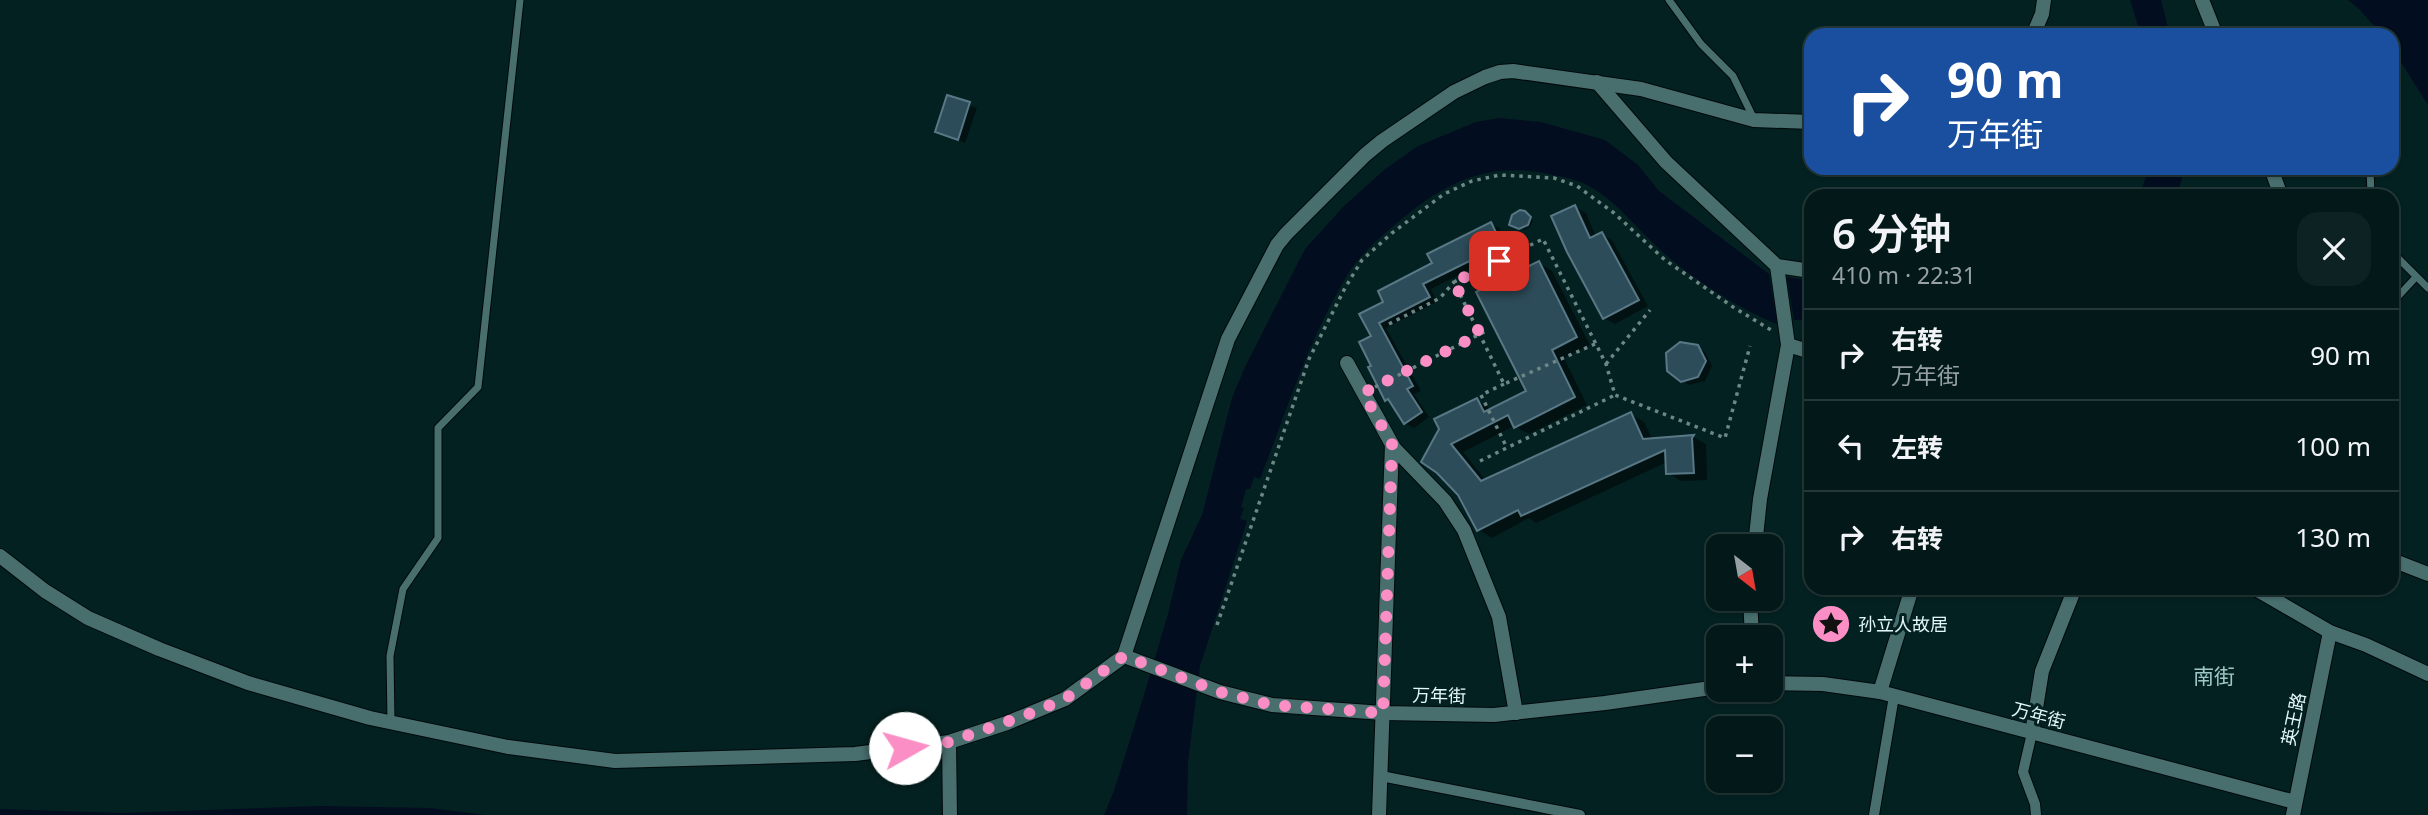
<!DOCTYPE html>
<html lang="zh">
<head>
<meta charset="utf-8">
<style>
  :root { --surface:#031919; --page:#0d2222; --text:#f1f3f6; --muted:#97a0a2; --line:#243838 }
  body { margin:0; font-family:"Noto Sans","Noto Sans SC",sans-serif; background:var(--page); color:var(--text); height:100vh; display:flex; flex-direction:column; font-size:26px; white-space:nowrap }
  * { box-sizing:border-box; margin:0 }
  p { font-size:23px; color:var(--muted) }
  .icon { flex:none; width:38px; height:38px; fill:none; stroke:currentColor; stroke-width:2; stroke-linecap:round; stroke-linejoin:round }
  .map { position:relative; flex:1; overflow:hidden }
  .drawer { position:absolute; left:1804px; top:189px; width:595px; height:406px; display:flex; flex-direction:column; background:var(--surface); border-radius:21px; box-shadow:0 2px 5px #0004,0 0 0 2px var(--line) }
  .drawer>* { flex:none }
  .hud { position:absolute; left:1804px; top:28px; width:595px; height:147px; border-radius:21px; box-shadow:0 2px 5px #0004,0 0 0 2px var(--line); background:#1a4fa0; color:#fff; overflow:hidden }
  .needle { width:46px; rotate:149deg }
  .controls { position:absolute; left:1706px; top:534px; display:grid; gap:14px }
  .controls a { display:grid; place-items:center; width:77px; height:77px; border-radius:14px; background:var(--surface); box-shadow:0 2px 5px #0004,0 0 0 2px var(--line); font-size:35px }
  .pin { position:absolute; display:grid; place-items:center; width:60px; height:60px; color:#fff; margin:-30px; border-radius:14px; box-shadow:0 4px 10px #0006 }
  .me { position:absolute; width:77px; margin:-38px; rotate:83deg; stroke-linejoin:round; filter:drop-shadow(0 0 5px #0008) }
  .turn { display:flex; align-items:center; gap:24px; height:147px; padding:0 28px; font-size:32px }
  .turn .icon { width:91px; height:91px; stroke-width:2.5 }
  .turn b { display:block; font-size:49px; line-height:60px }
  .round { display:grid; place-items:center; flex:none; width:74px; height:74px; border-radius:21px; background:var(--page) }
  .overview { display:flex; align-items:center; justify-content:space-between; height:119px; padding:0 28px }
  h1 { font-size:42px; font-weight:600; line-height:52px }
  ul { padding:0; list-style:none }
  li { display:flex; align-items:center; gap:21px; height:91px; padding:0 28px; border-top:2px solid var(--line) }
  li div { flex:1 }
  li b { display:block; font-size:26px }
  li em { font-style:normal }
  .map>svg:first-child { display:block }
  .water { fill:#030d20 }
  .shadow { fill:#0007 }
  .building { fill:#2d4c59; stroke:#587886; stroke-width:2 }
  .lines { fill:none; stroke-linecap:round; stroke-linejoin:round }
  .service-casing { stroke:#00090a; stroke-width:9 }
  .pedestrian-casing { stroke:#00090a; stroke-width:12 }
  .minor-casing { stroke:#00090a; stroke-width:16 }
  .path { stroke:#6d8686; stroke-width:3.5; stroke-dasharray:3.5 5; stroke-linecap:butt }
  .service { stroke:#486e6e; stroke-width:7 }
  .pedestrian { stroke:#486e6e; stroke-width:10 }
  .minor { stroke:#486e6e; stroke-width:14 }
  .route { stroke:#fb8fc5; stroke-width:12; stroke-dasharray:0 21.6 }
  .labels { text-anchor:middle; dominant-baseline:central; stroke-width:6; stroke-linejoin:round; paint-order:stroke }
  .poi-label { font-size:18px; fill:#e3f7f7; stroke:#042121; text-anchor:start }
  .street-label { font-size:18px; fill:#e3f7f7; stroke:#042121 }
  .quarter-label { font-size:21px; fill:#9fc7c7; stroke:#042121 }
</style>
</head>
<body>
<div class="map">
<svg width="2428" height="815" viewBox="0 0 2428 815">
  <rect width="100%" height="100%" fill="#042121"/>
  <g class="water">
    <polygon points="2130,0 2161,0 2170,35 2141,35"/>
    <polygon points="2348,0 2428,0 2428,105 2392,48 2392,35 2382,35 2359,9"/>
    <path d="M1499,118L1541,122L1605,140L1638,165L1659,191L1769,274L1777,324C1739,309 1696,281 1665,254C1640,233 1614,197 1585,184C1572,178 1558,176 1544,173C1480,161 1437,188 1391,228C1375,242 1359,256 1348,274C1309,338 1287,410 1260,479L1254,477L1250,489H1246L1241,507L1244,508L1240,519L1247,521L1200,666L1188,762L1187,815H1104L1114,791L1144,695L1168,614L1181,560L1202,515L1232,398L1245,367L1305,249L1343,207L1384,170L1418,146L1476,122Z"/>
    <polygon points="2149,168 2185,168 2177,196 2139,196"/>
    <polygon points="1787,277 1811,281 1811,320 1794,320"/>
    <polygon points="321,806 431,808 485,815 0,815 0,809 122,813"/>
  </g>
  <g class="shadow">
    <polygon points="948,97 977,108 965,143 937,132"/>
    <polygon points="1575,207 1586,213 1596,237 1602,234 1612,240 1648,306 1615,324 1604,318"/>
    <polygon points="1528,215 1533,220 1531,226 1524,230 1514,226"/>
    <polygon points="1491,224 1499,228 1510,250 1431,289 1437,302 1386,328 1421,391 1414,394 1429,417 1414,428 1405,423 1392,403 1386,399 1373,337 1386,303"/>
    <polygon points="1539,263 1552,271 1590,345 1564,358 1587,405 1529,434 1514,426 1463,452 1486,481 1631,414 1644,422 1653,440 1693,437 1706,444 1707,480 1681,481 1668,473 1667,462 1536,523 1529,518 1492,538 1479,530 1460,494 1439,472 1423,462 1477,400 1492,410 1528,392"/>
    <polygon points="1697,347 1705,352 1712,366 1705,381 1689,385 1682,380"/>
  </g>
  <g class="building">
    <polygon points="947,95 970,102 958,140 935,132"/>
    <polygon points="1575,205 1590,238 1602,232 1639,300 1603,319 1567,252 1551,216"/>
    <polygon points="1520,210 1525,211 1531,217 1528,225 1519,229 1509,225 1512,215"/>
    <polygon points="1491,222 1502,245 1423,284 1430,297 1379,323 1413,386 1407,389 1422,412 1404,424 1388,399 1385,401 1368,367 1371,366 1359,342 1371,336 1359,314 1383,302 1378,291 1432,263 1427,254"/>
    <polygon points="1539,261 1577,337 1552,350 1575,397 1514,428 1508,415 1451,444 1481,481 1631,412 1643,439 1694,435 1692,438 1694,473 1666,474 1665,450 1521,516 1518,510 1477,531 1458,495 1437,473 1421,462 1439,429 1434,419 1477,398 1484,412 1526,391 1476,292"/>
    <polygon points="1680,342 1698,345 1706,361 1698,377 1681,382 1667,371 1666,353"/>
  </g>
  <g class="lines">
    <g class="service-casing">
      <g id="service">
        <polyline points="1669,0 1701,44 1733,76 1754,119"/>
        <polyline points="2370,168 2371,196"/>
        <polyline points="2392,252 2428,288"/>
        <polyline points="2392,303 2416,277"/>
        <polyline points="391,722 390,656 403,589 438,538 438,428 478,387 520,0"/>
      </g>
    </g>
    <g class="pedestrian-casing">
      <g id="pedestrian">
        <polyline points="2032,733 2023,772 2035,804 2036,815"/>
        <polyline points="1381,776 1580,815"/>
        <polyline points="1874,815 1894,696"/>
      </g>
    </g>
    <g class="minor-casing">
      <g id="minor">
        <polyline points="2202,0 2216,35"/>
        <polyline points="2033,35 2042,14 2044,0"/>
        <polyline points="1597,82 1666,162 1777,266 1811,271"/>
        <polyline points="2271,168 2281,196"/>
        <polyline points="1788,345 1811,352"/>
        <polyline points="1347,363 1394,448 1445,501 1464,530 1499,617 1516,713"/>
        <polyline points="1755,546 1760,499 1788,345 1777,266"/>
        <polyline points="0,556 45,591 88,618 159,649 248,683 370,718 508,747 615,761 855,754 949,742 1007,723 1065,699 1124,656 1228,339 1277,245 1286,234 1365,155 1382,141 1454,92 1485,77 1500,72 1513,71 1641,89 1754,120 1811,122"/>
        <polyline points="2392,560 2428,574"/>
        <polyline points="2254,588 2330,632 2366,645 2428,674"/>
        <polyline points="1750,598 1752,637"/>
        <polyline points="1124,656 1220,692 1272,705 1383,713 1494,715 1605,703 1718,687"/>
        <polyline points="1771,683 1823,684 1880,692 2295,802"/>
        <polyline points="1880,692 1912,588"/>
        <polyline points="2032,733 2042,671 2075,588"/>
        <polyline points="949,742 950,815"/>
        <polyline points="1379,815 1392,444"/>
        <polyline points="2293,815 2330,632"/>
      </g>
    </g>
    <g class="path">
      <polyline points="1389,324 1440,298 1454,282"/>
      <polyline points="1595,344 1504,384 1454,282 1543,239 1606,364 1615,395 1725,438 1750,346"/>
      <polyline points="1606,364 1650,310"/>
      <polyline points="1504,384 1481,395 1507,448"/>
      <polyline points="1375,387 1488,330"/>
      <polyline points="1480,461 1615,395"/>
      <polyline points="1217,625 1309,359 1345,288 1362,260 1392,233 1444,194 1472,181 1500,175 1554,178 1577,186 1614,213 1665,260 1733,307 1771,330"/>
    </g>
    <use href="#service" class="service"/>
    <use href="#pedestrian" class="pedestrian"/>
    <use href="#minor" class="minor"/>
  </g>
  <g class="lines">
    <polyline class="route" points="905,748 949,742 1029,714 1065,699 1124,656 1220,692 1272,705 1383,713 1392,444 1363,393 1480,334 1454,282 1499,261"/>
  </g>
  <defs>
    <g id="sight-disc" transform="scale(2.0125)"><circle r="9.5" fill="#fb8fc5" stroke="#042121"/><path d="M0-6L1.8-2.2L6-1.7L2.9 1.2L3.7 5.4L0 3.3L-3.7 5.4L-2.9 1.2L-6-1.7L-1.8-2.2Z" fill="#111"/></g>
  </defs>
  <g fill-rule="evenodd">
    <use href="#sight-disc" x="1831" y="624"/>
  </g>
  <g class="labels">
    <g class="poi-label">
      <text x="1858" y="624">孙立人故居</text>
    </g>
    <g class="street-label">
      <text transform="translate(1439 695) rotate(1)">万年街</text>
      <text transform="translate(2039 715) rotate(15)">万年街</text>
      <text transform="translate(2293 719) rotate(-78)">英王路</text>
    </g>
    <g class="quarter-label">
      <text x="2214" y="676">南街</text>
    </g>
  </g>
</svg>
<div class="controls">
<a><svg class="needle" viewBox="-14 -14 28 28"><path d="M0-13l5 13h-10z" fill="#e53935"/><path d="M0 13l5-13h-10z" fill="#97a0a2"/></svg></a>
<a>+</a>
<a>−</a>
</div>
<div class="pin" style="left:1499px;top:261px;background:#d93025"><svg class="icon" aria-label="arrive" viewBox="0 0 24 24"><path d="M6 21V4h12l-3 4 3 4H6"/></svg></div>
<svg class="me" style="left:905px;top:748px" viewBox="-20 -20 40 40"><circle r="19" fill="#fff"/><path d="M0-13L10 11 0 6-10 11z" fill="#fb8fc5"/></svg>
<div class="hud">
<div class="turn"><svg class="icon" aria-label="right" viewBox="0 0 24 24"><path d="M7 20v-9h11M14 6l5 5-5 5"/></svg><div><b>90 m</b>万年街</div></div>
</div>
<section class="drawer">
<div class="overview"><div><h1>6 分钟</h1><p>410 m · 22:31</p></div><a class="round"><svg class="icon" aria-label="close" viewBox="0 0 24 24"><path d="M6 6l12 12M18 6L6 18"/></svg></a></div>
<ul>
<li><svg class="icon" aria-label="right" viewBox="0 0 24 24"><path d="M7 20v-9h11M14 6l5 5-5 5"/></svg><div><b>右转</b><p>万年街</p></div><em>90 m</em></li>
<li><svg class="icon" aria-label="left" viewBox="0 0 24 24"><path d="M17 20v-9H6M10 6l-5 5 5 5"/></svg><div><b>左转</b></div><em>100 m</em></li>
<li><svg class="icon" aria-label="right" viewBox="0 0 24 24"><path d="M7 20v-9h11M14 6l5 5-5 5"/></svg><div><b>右转</b></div><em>130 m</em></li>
</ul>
</section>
</div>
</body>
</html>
